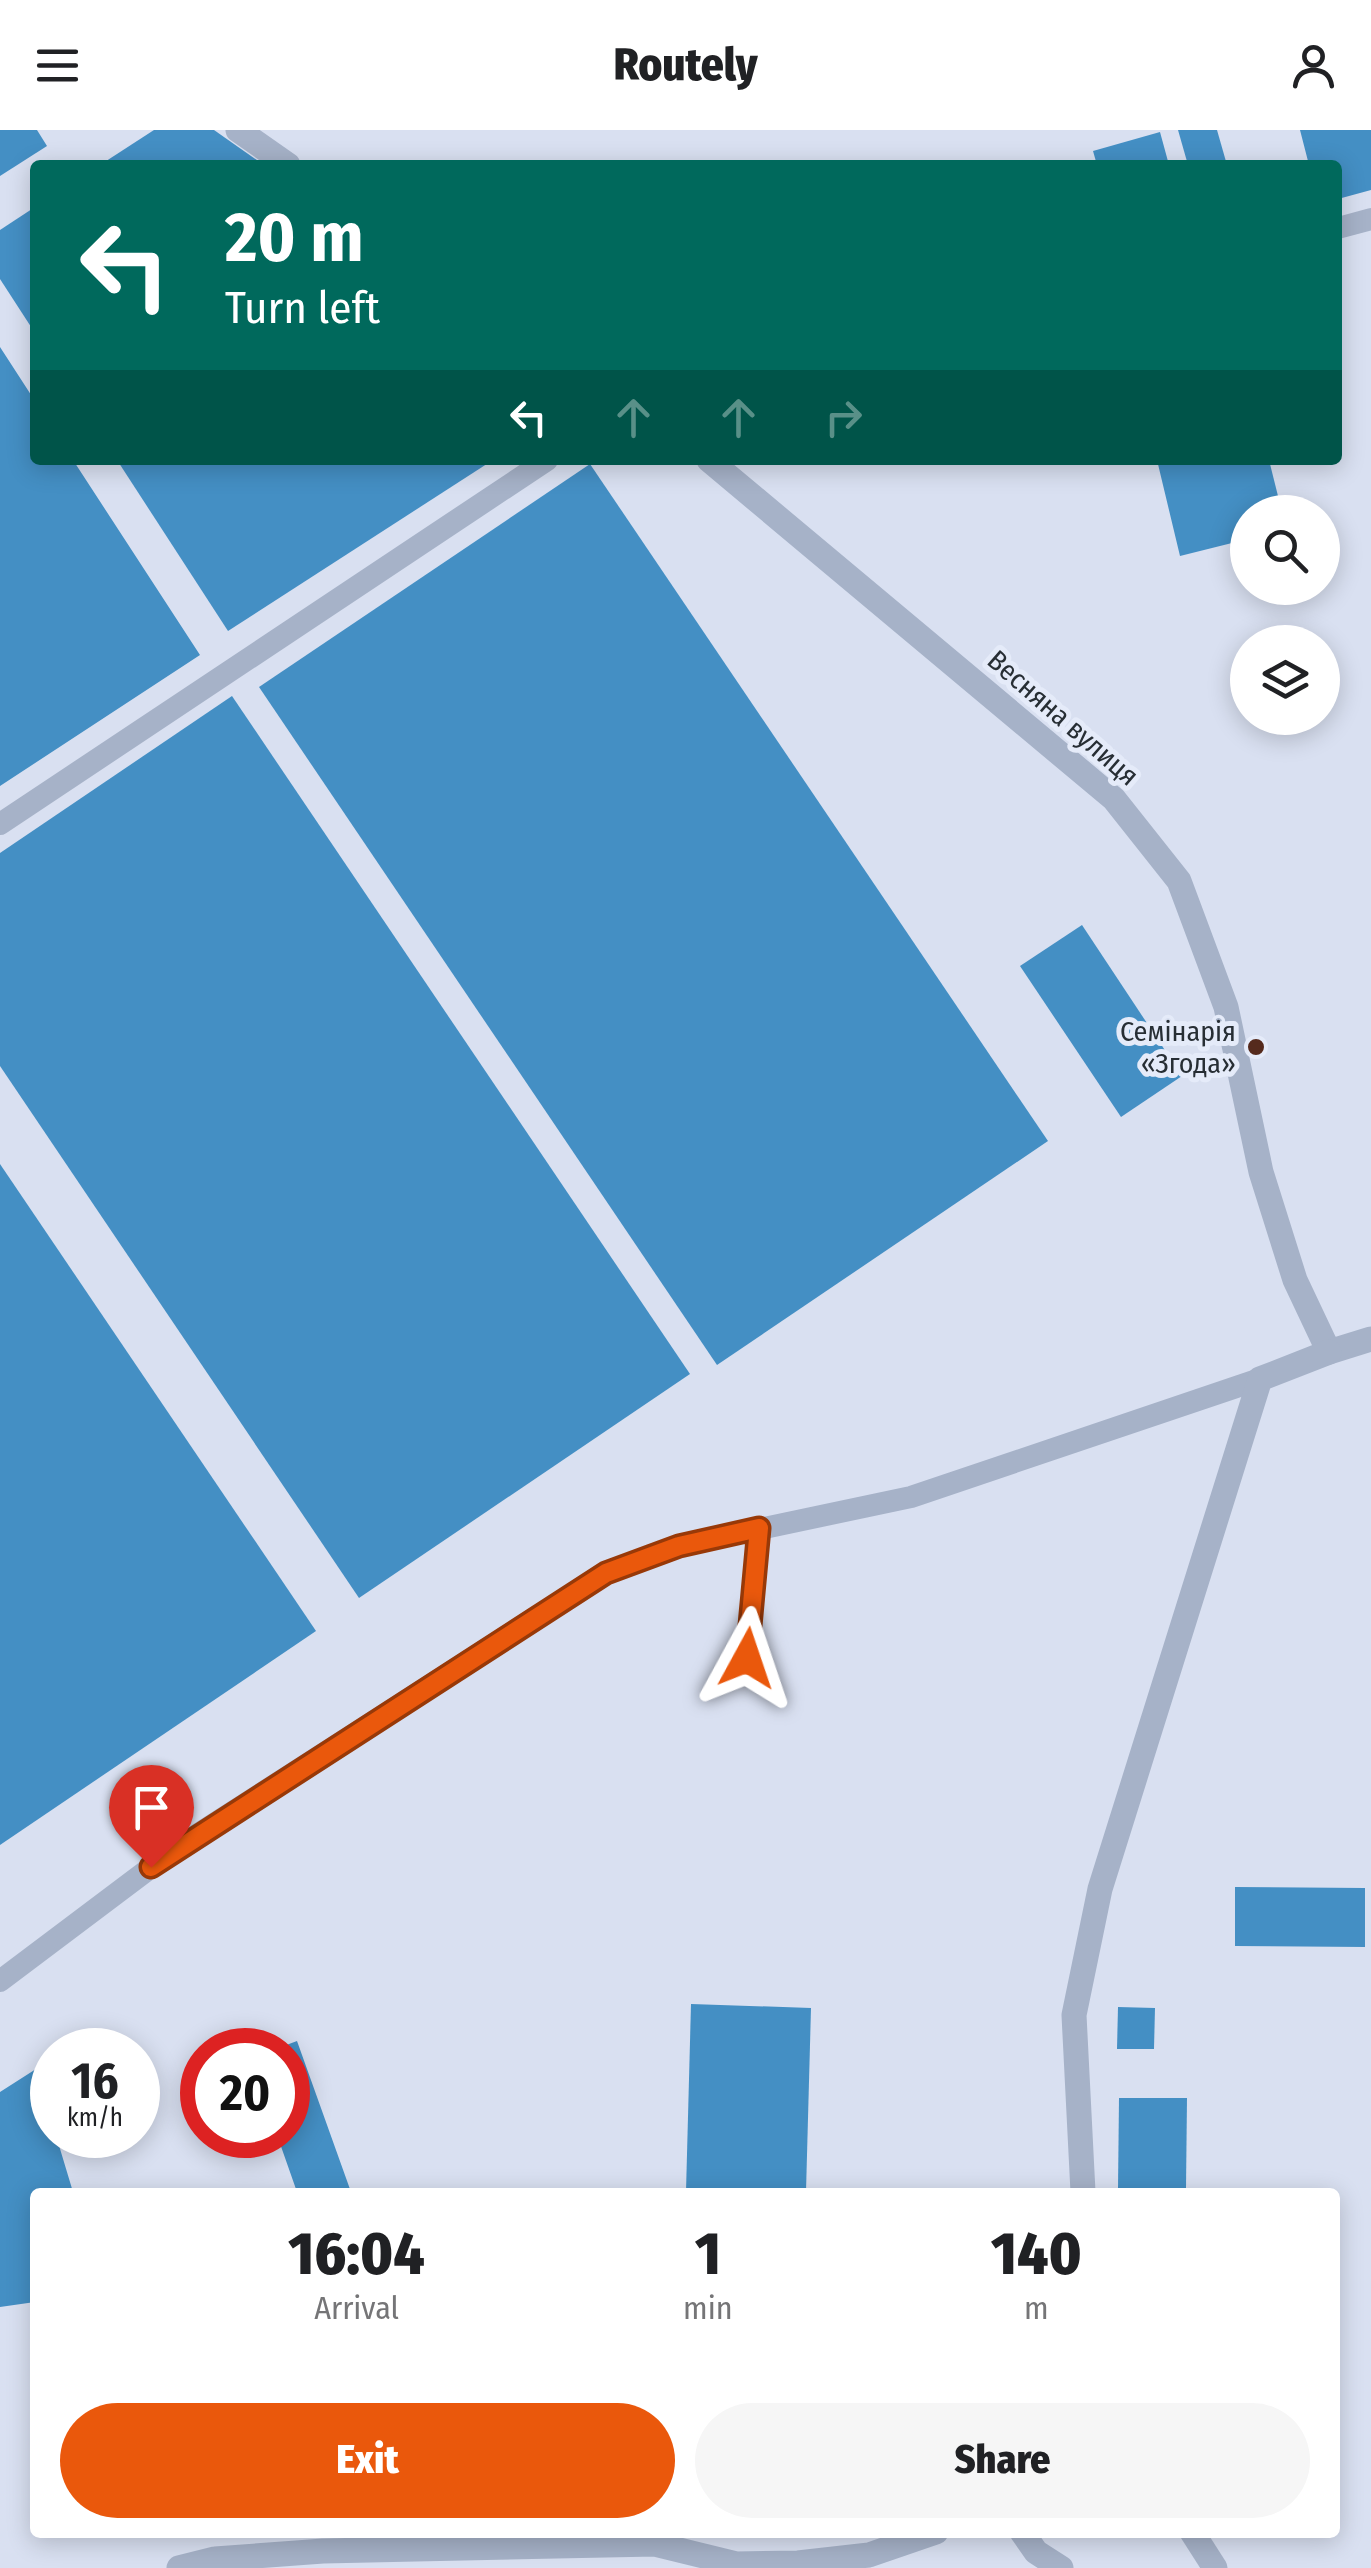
<!DOCTYPE html>
<html lang="en">
<head>
<meta charset="utf-8">
<style>
  :root { --surface:#fff; --page:#f6f6f6; --text:#202124; --muted:#757577; --accent:#ea580c }
  body { margin:0; font-family:"Fira Sans Condensed",sans-serif; background:var(--page); color:var(--text); height:100vh; display:flex; flex-direction:column; font-size:38px; white-space:nowrap }
  * { box-sizing:border-box; margin:0 }
  p { font-size:32px; color:var(--muted) }
  .icon { flex:none; width:55px; height:55px; fill:none; stroke:currentColor; stroke-width:2; stroke-linecap:round; stroke-linejoin:round }
  .map { position:relative; flex:1; overflow:hidden }
  .panel { position:absolute; left:30px; top:2058px; width:1310px; height:350px; display:flex; flex-direction:column; background:var(--surface); border-radius:10px; box-shadow:0 5px 25px #0003 }
  .panel>* { flex:none }
  .hud { position:absolute; left:30px; top:30px; width:1312px; height:305px; border-radius:10px; box-shadow:0 5px 25px #0003; background:#00695c; color:#fff; overflow:hidden }
  .controls { position:absolute; left:1230px; top:365px; display:grid; gap:20px }
  .controls a { display:grid; place-items:center; width:110px; height:110px; border-radius:50%; background:var(--surface); box-shadow:0 5px 25px #0003; font-size:50px }
  .speed { position:absolute; left:30px; top:1898px; display:flex; gap:20px; font-size:50px; font-weight:700; text-align:center }
  .speed>* { display:grid; place-content:center; width:130px; height:130px; border-radius:50%; background:var(--surface); box-shadow:0 5px 25px #0003; line-height:1 }
  .speed small { font-size:25px; font-weight:400 }
  .speed .limit { border:15px solid #d22; background:#fff; color:#111 }
  .pin { position:absolute; display:grid; place-items:center; width:85px; height:85px; color:#fff; margin:-102px -42px; border-radius:50% 50% 50% 0; rotate:-45deg; box-shadow:0 0 10px #0007 }
  .pin .icon { rotate:45deg }
  .me { position:absolute; width:110px; margin:-55px; rotate:5deg; stroke-linejoin:round; filter:drop-shadow(0 0 8px #0008) }
  .turn { display:flex; align-items:center; gap:35px; height:210px; padding:0 30px; font-size:45px }
  .turn .icon { width:130px; height:130px; stroke-width:2.5 }
  .turn b { display:block; font-size:70px; line-height:85px }
  .lanes { display:flex; align-items:center; height:95px; padding:0 30px; background:#0003; justify-content:center; gap:50px; direction:ltr }
  .lanes .off { opacity:.35 }
  .eta { display:flex; justify-content:space-evenly; align-items:center; height:170px; text-align:center }
  .eta b { font-size:60px; font-weight:800; line-height:70px }
  .primary-button { display:flex; gap:20px; margin-top:auto; padding:20px 30px }
  .primary-button a { flex:1; height:115px; border-radius:60px; background:var(--accent); color:#fff; font-size:40px; font-weight:800; line-height:115px; text-align:center }
  .primary-button a+a { background:var(--page); color:var(--text) }
  header { display:flex; justify-content:space-between; align-items:center; height:130px; padding:0 30px; background:var(--surface); font-size:45px; font-weight:800 }
  .map>svg:first-child { display:block }
  .building { fill:#448fc4 }
  .lines { fill:none; stroke-linecap:round; stroke-linejoin:round }
  .lane { stroke:#a6b2c8; stroke-width:22 }
  .street { stroke:#a6b2c8; stroke-width:25 }
  .route-casing { stroke:#983908; stroke-width:25 }
  .route { stroke:#ea580c; stroke-width:18 }
  .poi-dot { fill:#552a1d; stroke:#e5ebf9; stroke-width:4 }
  .labels { text-anchor:middle; dominant-baseline:central; stroke-width:10; stroke-linejoin:round; paint-order:stroke }
  .street-label { font-size:28px; fill:#272e34; stroke:#e5ebf9 }
  .poi-label { font-size:28px; fill:#272e34; stroke:#e5ebf9; text-anchor:end }
</style>
</head>
<body>
<header><svg class="icon" aria-label="menu" viewBox="0 0 24 24"><path d="M4 6h16M4 12h16M4 18h16"/></svg>Routely<svg class="icon" aria-label="person" viewBox="0 0 24 24"><circle cx="12" cy="8" r="4"/><path d="M4 21q1-7 8-7t8 7"/></svg></header>
<div class="map">
<svg width="1371" height="2438" viewBox="0 0 1371 2438">
  <rect width="100%" height="100%" fill="#d9e0f1"/>
  <g class="building">
    <polygon points="0,0 37,0 47,16 0,46"/>
    <polygon points="154,0 214,0 264,35 100,35"/>
    <polygon points="1178,0 1217,0 1227,35 1188,35"/>
    <polygon points="1300,0 1371,0 1371,60 1338,69 1338,35 1309,35"/>
    <polygon points="1160,2 1169,35 1097,35 1093,21"/>
    <polygon points="35,77 35,203 0,149 0,100"/>
    <polygon points="0,217 35,271 35,330 73,330 200,525 0,656"/>
    <polygon points="117,330 493,330 228,501"/>
    <polygon points="1157,330 1269,330 1282,382 1248,382 1248,409 1180,426"/>
    <polygon points="590,334 1048,1011 717,1235 259,557"/>
    <polygon points="232,566 690,1244 359,1468 0,936 0,723"/>
    <polygon points="1082,795 1182,946 1121,987 1020,836"/>
    <polygon points="0,1034 316,1501 0,1715"/>
    <polygon points="1235,1757 1365,1758 1365,1817 1235,1816"/>
    <polygon points="691,1874 811,1878 806,2062 686,2062"/>
    <polygon points="1118,1877 1155,1878 1154,1919 1117,1919"/>
    <polygon points="297,1911 351,2062 297,2062 277,2005 288,2005 288,1920 273,1920"/>
    <polygon points="36,1939 73,2062 35,2062 35,2172 0,2177 0,1962"/>
    <polygon points="1119,1968 1187,1968 1186,2058 1118,2058"/>
  </g>
  <g class="lines">
    <g class="lane">
      <polyline points="1338,98 1371,89"/>
      <polyline points="0,694 547,330"/>
      <polyline points="747,1528 759,1398"/>
      <polyline points="0,1851 178,1717 605,1443 679,1416 911,1367 1260,1249"/>
    </g>
    <g class="street">
      <polyline points="238,0 288,35"/>
      <polyline points="709,330 1114,669 1179,751 1226,877 1261,1042 1295,1150 1329,1222 1371,1209"/>
      <polyline points="1083,2062 1074,1885 1100,1759 1260,1249 1329,1222"/>
      <polyline points="1022,2402 1036,2422 1061,2438"/>
      <polyline points="1192,2402 1215,2438"/>
      <polyline points="179,2438 215,2429 323,2421 655,2414 736,2434 798,2433 869,2425 936,2402"/>
    </g>
  </g>
  <g class="lines">
    <g class="route-casing">
      <polyline id="route" points="151,1737 606,1443 679,1416 759,1398 747,1528"/>
    </g>
    <use href="#route" class="route"/>
  </g>
  <circle class="poi-dot" cx="1256" cy="917" r="10"/>
  <g class="labels">
    <g class="street-label">
      <text transform="translate(1063 588) rotate(41)">Весняна вулиця</text>
    </g>
    <g class="poi-label">
      <text x="1236" y="901">Семінарія<tspan x="1236" dy="32">«Згода»</tspan></text>
    </g>
  </g>
</svg>
<div class="controls">
<a><svg class="icon" aria-label="search" viewBox="0 0 24 24"><circle cx="10" cy="10" r="6"/><path d="M15 15l6 6"/></svg></a>
<a><svg class="icon" aria-label="layers" viewBox="0 0 24 24"><path d="M12 4l9 5-9 5-9-5zM3 14l9 5 9-5"/></svg></a>
</div>
<div class="speed"><div>16<small>km/h</small></div><div class="limit">20</div></div>
<div class="pin" style="left:151px;top:1737px;background:#d93025"><svg class="icon" aria-label="arrive" viewBox="0 0 24 24"><path d="M6 21V4h12l-3 4 3 4H6"/></svg></div>
<svg class="me" style="left:747px;top:1528px" viewBox="-20 -20 40 40"><path d="M0-17L14 15 0 8-14 15z" fill="#ea580c" stroke="#fff" stroke-width="4"/></svg>
<div class="hud">
<div class="turn"><svg class="icon" aria-label="left" viewBox="0 0 24 24"><path d="M17 20v-9H6M10 6l-5 5 5 5"/></svg><div><b>20 m</b>Turn left</div></div>
<div class="lanes"><svg class="icon" aria-label="left" viewBox="0 0 24 24"><path d="M17 20v-9H6M10 6l-5 5 5 5"/></svg><svg class="icon off" aria-label="ahead" viewBox="0 0 24 24"><path d="M12 20V5M6 11l6-6 6 6"/></svg><svg class="icon off" aria-label="ahead" viewBox="0 0 24 24"><path d="M12 20V5M6 11l6-6 6 6"/></svg><svg class="icon off" aria-label="right" viewBox="0 0 24 24"><path d="M7 20v-9h11M14 6l5 5-5 5"/></svg></div>
</div>
<section class="panel">
<div class="eta">
<div><b>16:04</b><p>Arrival</p></div>
<div><b>1</b><p>min</p></div>
<div><b>140</b><p>m</p></div>
</div>
<div class="primary-button"><a>Exit</a><a>Share</a></div>
</section>
</div>
</body>
</html>
